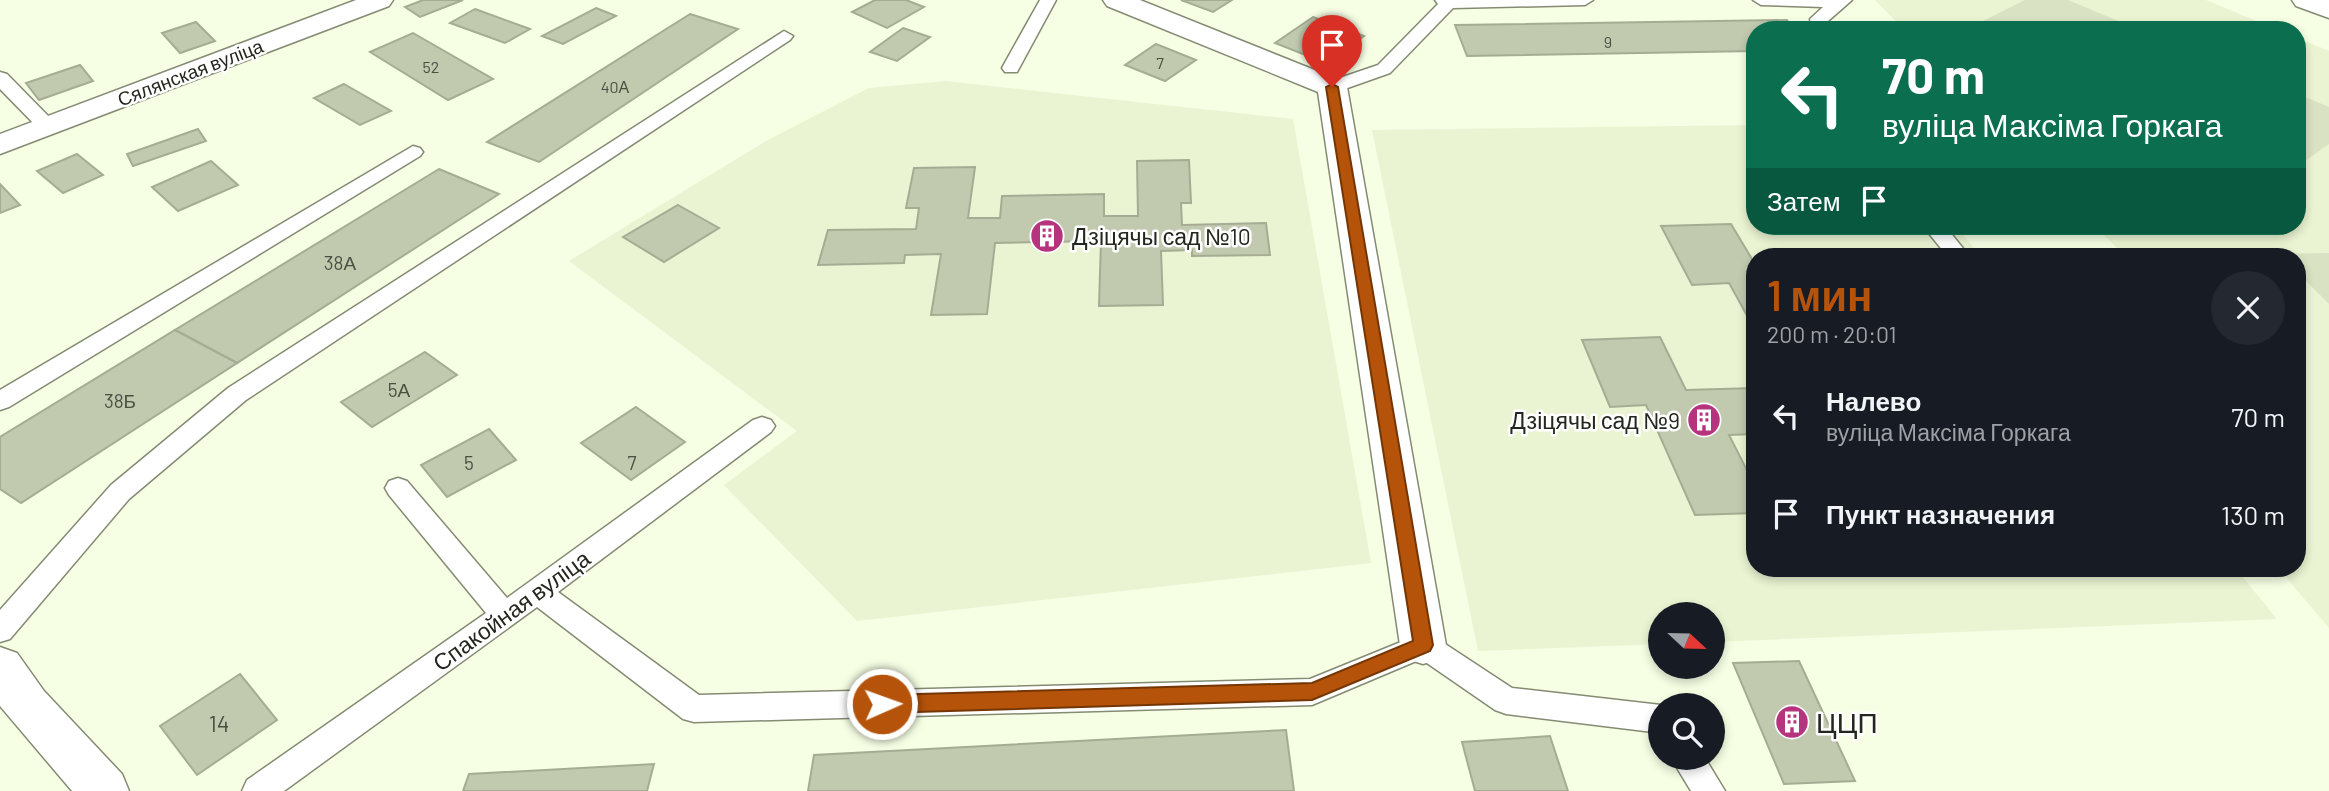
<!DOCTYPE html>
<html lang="ru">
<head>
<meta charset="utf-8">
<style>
  :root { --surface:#171b24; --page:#242831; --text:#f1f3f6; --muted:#9ea1a6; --accent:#b45309 }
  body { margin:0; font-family:Barlow,sans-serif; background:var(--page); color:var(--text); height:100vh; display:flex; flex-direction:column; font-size:26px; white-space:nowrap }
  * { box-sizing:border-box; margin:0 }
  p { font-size:23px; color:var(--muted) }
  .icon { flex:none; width:38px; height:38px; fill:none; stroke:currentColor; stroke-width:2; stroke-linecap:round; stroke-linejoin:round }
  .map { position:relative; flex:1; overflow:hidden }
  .sheet { position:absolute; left:1746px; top:248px; width:560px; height:329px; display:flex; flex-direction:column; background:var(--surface); border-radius:28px; box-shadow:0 4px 10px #0003 }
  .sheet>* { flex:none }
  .guide { position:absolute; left:1746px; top:21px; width:560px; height:214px; border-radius:28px; box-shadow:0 4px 10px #0003; background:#0b6e4f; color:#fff; overflow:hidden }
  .needle { width:46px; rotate:112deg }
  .buttons { position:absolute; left:1648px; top:602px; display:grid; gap:14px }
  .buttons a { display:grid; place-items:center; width:77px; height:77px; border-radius:50%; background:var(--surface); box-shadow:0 4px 10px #0003; font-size:35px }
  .pin { position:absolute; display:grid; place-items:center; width:60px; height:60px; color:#fff; margin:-72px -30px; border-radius:50% 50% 50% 0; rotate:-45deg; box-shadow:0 0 7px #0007 }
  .pin .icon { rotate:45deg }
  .me { position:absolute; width:77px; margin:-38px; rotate:88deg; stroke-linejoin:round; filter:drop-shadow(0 0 5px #0008) }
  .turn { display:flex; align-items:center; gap:24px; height:147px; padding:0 21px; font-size:32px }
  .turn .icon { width:91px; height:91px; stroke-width:2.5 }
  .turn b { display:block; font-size:49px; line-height:60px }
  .then { display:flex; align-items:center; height:66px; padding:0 21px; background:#0003; gap:14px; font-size:26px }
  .round { display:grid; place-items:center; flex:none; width:74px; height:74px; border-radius:37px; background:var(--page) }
  .head { display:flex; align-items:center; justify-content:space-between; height:119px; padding:0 21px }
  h1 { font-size:42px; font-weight:600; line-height:52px; color:var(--accent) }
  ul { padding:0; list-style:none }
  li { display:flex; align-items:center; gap:21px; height:98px; padding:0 21px }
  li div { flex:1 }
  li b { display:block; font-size:26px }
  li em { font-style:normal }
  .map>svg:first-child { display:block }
  .built { fill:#eaf4d2 }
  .green { fill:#d9e2c2 }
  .building { fill:#c1c9af; stroke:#a5ac93; stroke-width:2 }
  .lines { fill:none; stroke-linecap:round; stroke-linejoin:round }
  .lane-casing { stroke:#848b73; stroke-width:3 }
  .street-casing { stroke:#848b73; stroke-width:3 }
  .lane { fill:#fff; fill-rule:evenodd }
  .street { fill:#fff; fill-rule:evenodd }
  .route { fill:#b45309; stroke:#753606; stroke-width:2 }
  .labels { text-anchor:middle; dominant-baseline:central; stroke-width:5; stroke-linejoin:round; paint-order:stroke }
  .far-number-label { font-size:16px; fill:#4b5042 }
  .far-street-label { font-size:19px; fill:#24271d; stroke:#fff }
  .number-label { font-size:19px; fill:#4b5042 }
  .poi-label { font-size:23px; fill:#24271d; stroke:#fff; text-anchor:start }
  .street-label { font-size:23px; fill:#24271d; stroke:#fff }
  .near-number-label { font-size:23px; fill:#4b5042 }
  .near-poi-label { font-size:28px; fill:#24271d; stroke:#fff; text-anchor:start }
</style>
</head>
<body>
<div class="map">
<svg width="2329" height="791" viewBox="0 0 2329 791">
  <rect width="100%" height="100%" fill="#f6fee4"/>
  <g class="built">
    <polygon points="1875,0 2206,0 2278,30 1904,30"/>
    <polygon points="2298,38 2329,51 2329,628 2279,569 2298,569 2298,257 2126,257 2095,226 2298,226"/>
    <polygon points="946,81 1293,119 1371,563 857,621 724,485 797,431 569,261 766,141 869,88"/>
    <polygon points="1755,125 1755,226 1956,226 1981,257 1755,257 1755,569 2236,569 2277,619 1713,642 1713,614 1661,614 1661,644 1478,651 1372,130"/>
  </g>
  <g class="green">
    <polygon points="2025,0 2068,0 2140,30 1969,28"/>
    <polygon points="2298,94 2329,107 2329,144 2298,166"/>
    <polygon points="2329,253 2329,304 2298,273 2298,257 2282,257 2279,254"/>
  </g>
  <g class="building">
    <polygon points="423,0 463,0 420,17 405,7"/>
    <polygon points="875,0 906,0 924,7 887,28 852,12"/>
    <polygon points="1181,0 1232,0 1213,12"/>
    <polygon points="596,8 616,16 563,44 542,36"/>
    <polygon points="475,9 530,29 505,43 450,23"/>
    <polygon points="690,14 738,29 539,162 487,142"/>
    <polygon points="1313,17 1364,36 1326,63 1275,43"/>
    <polygon points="1787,20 1794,30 1755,30 1755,51 1467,56 1455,25"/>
    <polygon points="196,22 215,41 180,53 162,33"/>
    <polygon points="903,28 930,37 897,61 870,52"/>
    <polygon points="413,33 493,79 448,100 370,52"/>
    <polygon points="1156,44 1196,60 1165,81 1125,65"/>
    <polygon points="80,65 93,81 39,100 26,83"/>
    <polygon points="344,84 391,111 360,125 314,98"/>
    <polygon points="198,129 206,141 133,166 127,154"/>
    <polygon points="77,154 103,175 63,193 37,171"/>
    <polygon points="1189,160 1191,203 1181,203 1182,225 1266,223 1270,255 1192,256 1192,250 1161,251 1163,305 1099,306 1101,241 995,243 987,314 931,315 941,254 905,255 904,263 818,265 828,230 916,229 919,208 906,208 914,168 975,167 968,218 1000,218 1002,196 1104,194 1104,216 1138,216 1137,161"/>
    <polygon points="211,161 238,185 178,211 152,187"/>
    <polygon points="439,169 499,194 237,363 175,330"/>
    <polygon points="0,184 20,205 0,213"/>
    <polygon points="678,205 719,228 664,262 623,237"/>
    <polygon points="1731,224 1755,264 1755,330 1729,283 1692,285 1661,226"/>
    <polygon points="175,330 237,363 21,503 0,489 0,437"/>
    <polygon points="1660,337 1686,390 1755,388 1755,434 1729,435 1755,486 1755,513 1695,515 1646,405 1610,407 1582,340"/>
    <polygon points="425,352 457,375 372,427 341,402"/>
    <polygon points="636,407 685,442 631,480 581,443"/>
    <polygon points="489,429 516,460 447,497 421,465"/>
    <polygon points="1799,661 1855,781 1784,784 1733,663"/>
    <polygon points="240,674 277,720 197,775 160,726"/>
    <polygon points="1286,730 1294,791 808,791 814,755"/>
    <polygon points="1550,736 1568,791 1475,791 1462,742"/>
    <polygon points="654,764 647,791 463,791 469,774"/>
  </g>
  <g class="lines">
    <g class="lane-casing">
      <g id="lane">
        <polygon points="1040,0 1056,0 1017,72 1005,72 1002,68"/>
        <polygon points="1435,0 1593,0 1585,5 1453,8 1390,73 1339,91 1325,91 1323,87 1325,83 1378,65 1438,4"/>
        <polygon points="1753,0 1852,0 1828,21 1830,30 1812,30 1810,19 1823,7 1761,5"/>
        <polygon points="784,31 793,36 790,40 246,400 129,499 10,639 0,642 0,610 111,485 228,388"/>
        <polygon points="0,72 7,74 55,123 58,127 55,131 41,131 0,89"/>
        <polygon points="413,146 420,148 423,152 420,156 9,407 0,410 0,390"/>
        <polygon points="1923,226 1945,226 1970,257 1948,257"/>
        <polygon points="762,417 771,420 775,426 771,432 558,592 699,695 1310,679 1423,633 1433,636 1512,688 1661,705 1661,733 1506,714 1495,710 1421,659 1312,705 694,722 683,719 537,607 284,791 242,791 247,780 486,613 389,495 385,488 389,481 398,478 407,481 507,598 753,420"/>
        <polygon points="1671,758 1705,758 1725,791 1691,791"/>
      </g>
    </g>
    <g class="street-casing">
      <g id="street">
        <polygon points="356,0 393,0 389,6 0,154 0,134"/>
        <polygon points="1103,0 1140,0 1342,81 1347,87 1446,645 1439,659 1423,664 1407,659 1400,645 1318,92 1107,6"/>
        <polygon points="2292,0 2329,0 2329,18 2296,6"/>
        <polygon points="0,647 17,653 44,691 122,774 129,791 72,791 0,706"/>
      </g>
    </g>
    <use href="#lane" class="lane"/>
    <use href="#street" class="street"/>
  </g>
  <polygon class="route" points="1332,84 1338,87 1433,645 1430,651 1312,700 882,713 875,710 872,704 875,698 882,695 1312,683 1413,641 1326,87"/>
  <defs>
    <g id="building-disc" transform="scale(1.75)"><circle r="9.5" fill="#b6347e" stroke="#fff"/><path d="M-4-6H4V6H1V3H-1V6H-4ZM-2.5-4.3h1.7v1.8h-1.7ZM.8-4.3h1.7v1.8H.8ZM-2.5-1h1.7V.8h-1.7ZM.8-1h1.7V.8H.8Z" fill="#fff"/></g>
  </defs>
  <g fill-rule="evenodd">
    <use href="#building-disc" x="1047" y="236"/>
    <use href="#building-disc" x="1704" y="420"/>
    <use href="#building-disc" x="1792" y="722"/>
  </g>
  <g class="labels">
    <g class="far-number-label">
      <text x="1608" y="41">9</text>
      <text x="1160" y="62">7</text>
      <text x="431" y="66">52</text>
      <text x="615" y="86">40А</text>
    </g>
    <g class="far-street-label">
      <text transform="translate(190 72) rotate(-21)">Сялянская вуліца</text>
    </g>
    <g class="number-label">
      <text x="340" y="262">38А</text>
      <text x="399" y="389">5А</text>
      <text x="120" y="400">38Б</text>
      <text x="469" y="462">5</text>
      <text x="632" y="462">7</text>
    </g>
    <g class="poi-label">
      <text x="1072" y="236">Дзіцячы сад №10</text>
      <text x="1680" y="420" text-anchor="end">Дзіцячы сад №9</text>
    </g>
    <g class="street-label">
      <text transform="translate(511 610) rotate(-36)">Спакойная вуліца</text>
    </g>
    <g class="near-number-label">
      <text x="219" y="723">14</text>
    </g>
    <g class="near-poi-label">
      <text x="1816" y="722">ЦЦП</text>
    </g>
  </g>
</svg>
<div class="buttons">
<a><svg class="needle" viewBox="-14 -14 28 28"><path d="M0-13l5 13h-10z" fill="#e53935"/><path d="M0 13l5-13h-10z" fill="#9ea1a6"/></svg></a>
<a><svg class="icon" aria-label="search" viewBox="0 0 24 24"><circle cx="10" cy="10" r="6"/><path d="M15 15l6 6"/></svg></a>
</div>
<div class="pin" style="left:1332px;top:87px;background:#d93025"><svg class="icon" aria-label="arrive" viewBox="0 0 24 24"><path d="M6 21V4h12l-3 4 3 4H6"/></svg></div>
<svg class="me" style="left:882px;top:704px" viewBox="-20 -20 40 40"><circle r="17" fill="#b45309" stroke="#fff" stroke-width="3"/><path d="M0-11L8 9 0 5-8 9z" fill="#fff"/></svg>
<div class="guide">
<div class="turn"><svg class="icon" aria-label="left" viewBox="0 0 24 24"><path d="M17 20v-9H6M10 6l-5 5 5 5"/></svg><div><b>70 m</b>вуліца Максіма Горкага</div></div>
<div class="then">Затем<svg class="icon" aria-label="arrive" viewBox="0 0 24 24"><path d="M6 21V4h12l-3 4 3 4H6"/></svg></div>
</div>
<section class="sheet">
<div class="head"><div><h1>1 мин</h1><p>200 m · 20:01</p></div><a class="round"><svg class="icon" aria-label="close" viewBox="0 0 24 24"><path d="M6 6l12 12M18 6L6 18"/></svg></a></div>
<ul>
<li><svg class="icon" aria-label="left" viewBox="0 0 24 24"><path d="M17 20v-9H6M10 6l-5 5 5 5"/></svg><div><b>Налево</b><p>вуліца Максіма Горкага</p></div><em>70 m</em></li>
<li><svg class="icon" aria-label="arrive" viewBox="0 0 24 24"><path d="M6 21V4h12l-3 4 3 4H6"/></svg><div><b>Пункт назначения</b></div><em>130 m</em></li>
</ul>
</section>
</div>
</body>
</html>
